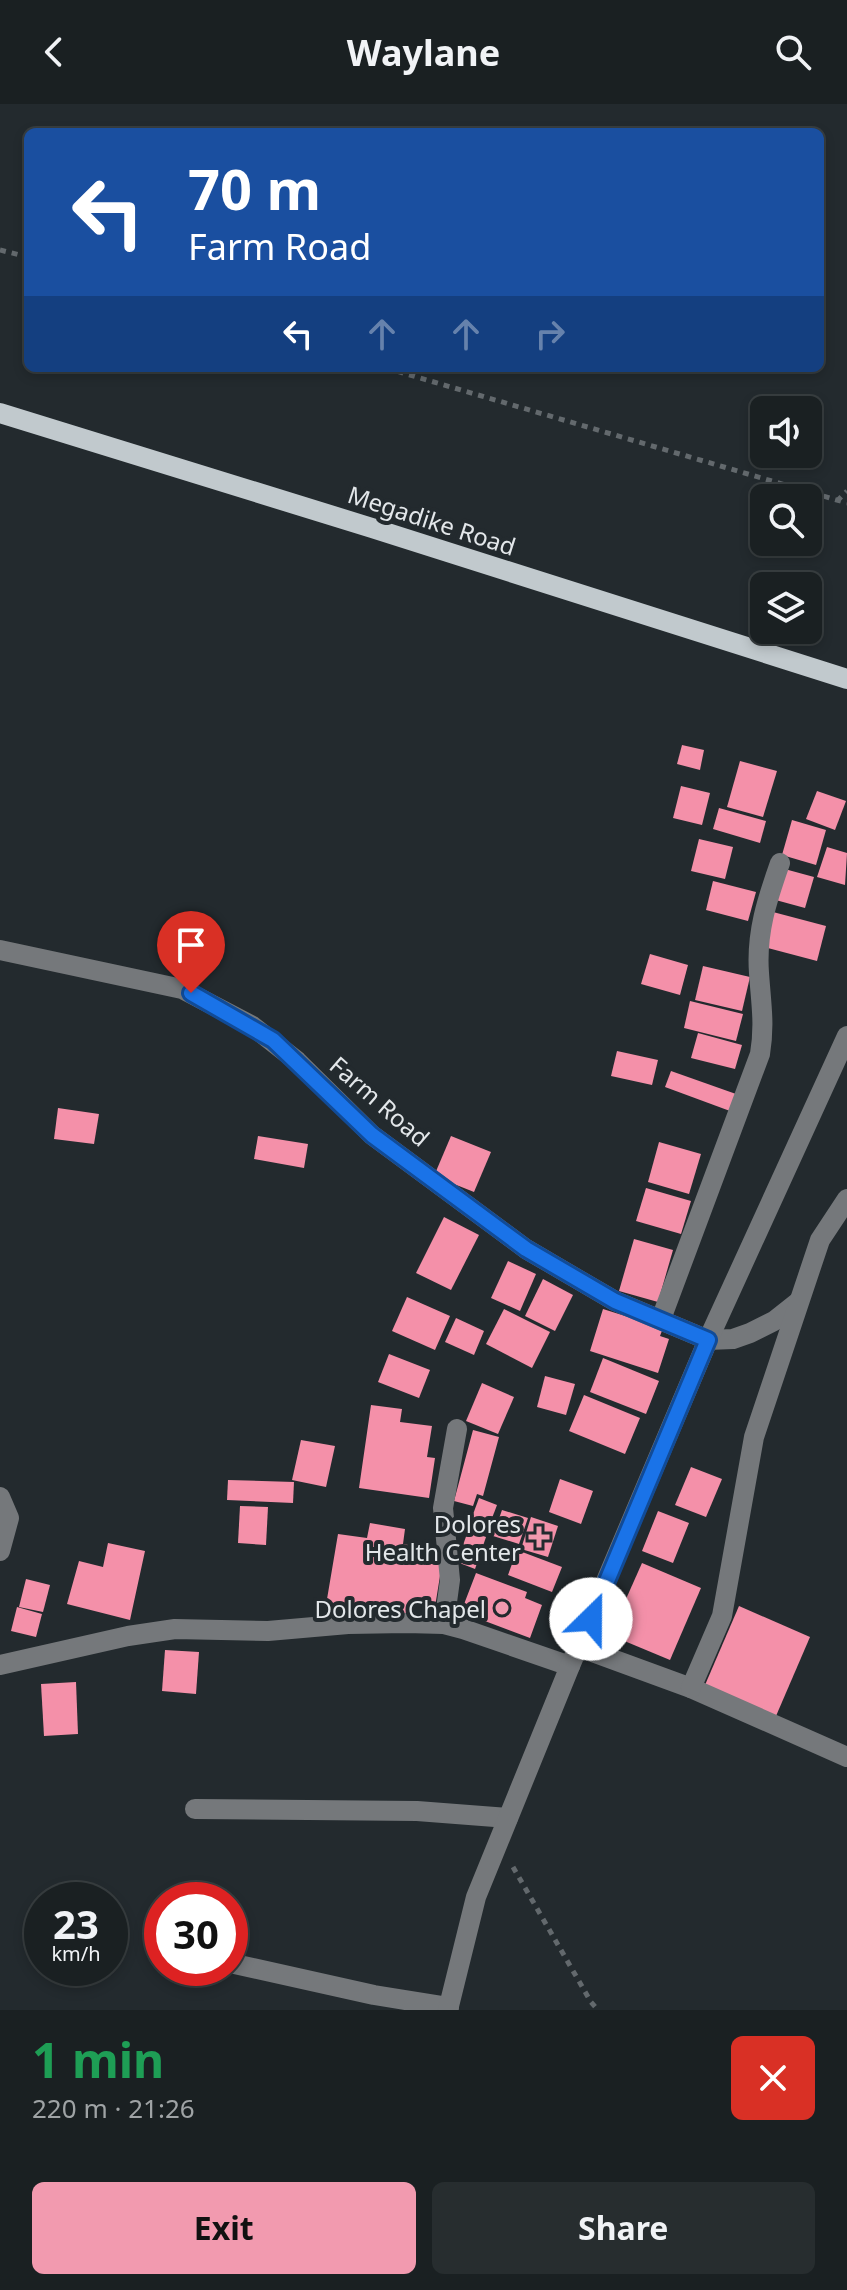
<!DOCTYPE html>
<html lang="en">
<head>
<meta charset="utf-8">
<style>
  :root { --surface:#1a2022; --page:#272d2f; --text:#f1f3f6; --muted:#9fa3a5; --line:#383e40; --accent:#f29aaf }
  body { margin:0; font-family:"Noto Sans",sans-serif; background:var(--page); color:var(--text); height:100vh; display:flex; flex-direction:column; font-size:30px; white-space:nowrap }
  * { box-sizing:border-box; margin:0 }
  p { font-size:26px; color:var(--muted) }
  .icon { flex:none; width:44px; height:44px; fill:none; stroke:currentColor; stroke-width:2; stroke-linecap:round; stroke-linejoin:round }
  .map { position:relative; height:1906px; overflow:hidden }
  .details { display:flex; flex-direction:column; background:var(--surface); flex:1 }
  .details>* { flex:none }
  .banner { position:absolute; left:24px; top:24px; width:800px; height:244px; border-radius:12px; box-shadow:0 4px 12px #0003,0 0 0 2px var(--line); background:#1a4fa0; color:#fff; overflow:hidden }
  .tools { position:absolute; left:750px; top:292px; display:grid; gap:16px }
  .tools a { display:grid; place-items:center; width:72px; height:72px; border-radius:12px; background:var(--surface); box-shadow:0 4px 12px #0003,0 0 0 2px var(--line); font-size:40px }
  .speed { position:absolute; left:24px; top:1778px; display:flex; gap:16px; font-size:40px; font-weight:700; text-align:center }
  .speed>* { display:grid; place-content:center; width:104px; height:104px; border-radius:50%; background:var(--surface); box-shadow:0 4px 12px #0003,0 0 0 2px var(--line); line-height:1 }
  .speed small { font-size:20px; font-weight:400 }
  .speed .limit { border:12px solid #d22; background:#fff; color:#111 }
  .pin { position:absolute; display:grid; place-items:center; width:68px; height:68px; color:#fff; margin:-82px -34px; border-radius:50% 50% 50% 0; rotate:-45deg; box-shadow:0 0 8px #0007 }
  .pin .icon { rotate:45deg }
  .me { position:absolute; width:88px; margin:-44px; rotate:23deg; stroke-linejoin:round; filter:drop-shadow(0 0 6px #0008) }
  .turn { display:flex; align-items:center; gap:28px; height:168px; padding:0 32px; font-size:36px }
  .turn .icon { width:104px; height:104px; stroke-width:2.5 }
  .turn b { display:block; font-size:56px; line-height:68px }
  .lanes { display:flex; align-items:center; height:76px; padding:0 32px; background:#0003; justify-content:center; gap:40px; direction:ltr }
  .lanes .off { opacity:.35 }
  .round { display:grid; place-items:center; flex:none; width:84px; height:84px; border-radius:12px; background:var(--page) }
  .headline { display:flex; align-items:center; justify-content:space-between; height:136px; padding:0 32px }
  h1 { font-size:48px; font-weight:700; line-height:60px; color:#1e9e55 }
  .primary-button { display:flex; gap:16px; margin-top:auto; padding:16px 32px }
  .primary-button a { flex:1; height:92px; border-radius:12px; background:var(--accent); color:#111; font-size:32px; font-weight:700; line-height:92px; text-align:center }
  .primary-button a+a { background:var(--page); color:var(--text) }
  header { display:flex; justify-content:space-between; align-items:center; height:104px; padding:0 32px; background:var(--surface); font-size:36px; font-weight:700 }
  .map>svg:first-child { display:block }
  .building { fill:#f490a9 }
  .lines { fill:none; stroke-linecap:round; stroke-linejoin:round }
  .path { stroke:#63696d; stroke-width:5; stroke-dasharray:6 6; stroke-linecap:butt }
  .minor { stroke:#75787b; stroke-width:20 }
  .major { stroke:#c1c9cd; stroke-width:20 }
  .route-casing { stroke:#114b97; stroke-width:20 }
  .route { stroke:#1a73e8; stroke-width:14 }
  .poi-dot { fill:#f29aaf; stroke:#232a2e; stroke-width:3 }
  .labels { text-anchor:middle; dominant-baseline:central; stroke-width:8; stroke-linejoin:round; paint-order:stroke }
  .street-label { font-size:24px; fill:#e3e7ea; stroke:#232a2e }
  .poi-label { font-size:24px; fill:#e3e7ea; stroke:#232a2e; text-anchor:end }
</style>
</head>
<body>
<header><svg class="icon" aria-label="back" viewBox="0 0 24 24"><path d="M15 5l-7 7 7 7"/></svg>Waylane<svg class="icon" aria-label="search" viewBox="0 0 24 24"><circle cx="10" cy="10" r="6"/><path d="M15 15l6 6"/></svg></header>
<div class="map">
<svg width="847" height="1906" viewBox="0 0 847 1906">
  <rect width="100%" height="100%" fill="#232a2e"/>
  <g class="building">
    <polygon points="682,641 704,646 700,666 677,660"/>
    <polygon points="740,657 777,667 763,713 727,703"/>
    <polygon points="681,682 710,689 702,721 673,714"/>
    <polygon points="817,687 846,697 835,726 806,715"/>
    <polygon points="719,704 766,717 760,739 713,725"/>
    <polygon points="792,716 826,726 816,761 782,751"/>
    <polygon points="699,735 733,743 725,775 691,767"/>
    <polygon points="827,743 847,749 845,781 817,773"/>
    <polygon points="781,764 814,773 805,804 772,795"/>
    <polygon points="713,777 756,788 748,817 706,806"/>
    <polygon points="773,808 826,822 817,857 764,843"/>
    <polygon points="650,850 688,861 680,891 641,880"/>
    <polygon points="703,862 750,873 742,907 695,896"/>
    <polygon points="690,897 743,910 736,937 684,924"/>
    <polygon points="698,929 742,941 735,965 691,954"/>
    <polygon points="617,947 658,956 652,981 611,972"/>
    <polygon points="671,967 736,990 730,1007 665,983"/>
    <polygon points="58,1004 99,1010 94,1040 54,1035"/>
    <polygon points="258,1032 308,1040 304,1064 254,1055"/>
    <polygon points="451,1032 491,1048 474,1088 434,1072"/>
    <polygon points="659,1038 701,1050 689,1090 648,1078"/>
    <polygon points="646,1084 691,1097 681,1130 636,1117"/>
    <polygon points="444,1113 479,1131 451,1186 416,1169"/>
    <polygon points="634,1135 673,1146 658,1198 619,1187"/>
    <polygon points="508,1157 536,1170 520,1207 491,1194"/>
    <polygon points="543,1175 573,1191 555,1227 525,1212"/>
    <polygon points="407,1193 450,1212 435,1246 392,1227"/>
    <polygon points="504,1205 550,1228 532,1264 486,1240"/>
    <polygon points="603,1205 663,1224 660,1232 669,1235 658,1269 590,1247"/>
    <polygon points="456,1214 484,1227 474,1251 445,1238"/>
    <polygon points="389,1250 430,1266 419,1294 378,1278"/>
    <polygon points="603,1254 659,1277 646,1310 590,1288"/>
    <polygon points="545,1272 575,1280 566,1311 537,1303"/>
    <polygon points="482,1279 514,1293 498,1330 466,1317"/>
    <polygon points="584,1291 640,1314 625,1350 569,1327"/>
    <polygon points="371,1301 402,1305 400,1318 432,1322 427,1353 435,1354 429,1394 359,1384"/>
    <polygon points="473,1326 499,1333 483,1392 477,1390 473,1402 454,1397"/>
    <polygon points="301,1336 335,1342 326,1383 292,1376"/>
    <polygon points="691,1363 722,1375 706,1413 675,1401"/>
    <polygon points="560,1375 593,1387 581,1420 549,1408"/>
    <polygon points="228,1376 294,1378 293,1399 227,1396"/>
    <polygon points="479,1394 497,1401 486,1430 468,1424"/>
    <polygon points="240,1402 268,1403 266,1441 238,1439"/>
    <polygon points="502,1406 528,1414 519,1440 493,1432"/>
    <polygon points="658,1407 689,1419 673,1459 642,1447"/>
    <polygon points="531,1413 558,1422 548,1453 521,1445"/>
    <polygon points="370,1419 405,1425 403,1440 444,1447 435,1503 414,1499 411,1515 326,1501 338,1430 367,1434"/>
    <polygon points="468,1427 486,1433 475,1465 457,1458"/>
    <polygon points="108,1439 145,1447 130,1516 67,1500 79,1457 103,1463"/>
    <polygon points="517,1446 562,1463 552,1488 508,1471"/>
    <polygon points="642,1459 701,1484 670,1556 610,1531"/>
    <polygon points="476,1469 527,1488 525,1494 542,1501 530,1534 461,1508"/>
    <polygon points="26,1475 50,1481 43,1508 19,1503"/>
    <polygon points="739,1502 810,1533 776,1612 705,1581"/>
    <polygon points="17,1503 42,1510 36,1533 11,1527"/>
    <polygon points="165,1546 199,1548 196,1590 162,1587"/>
    <polygon points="76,1578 78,1630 44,1632 41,1580"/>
  </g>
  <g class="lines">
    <g class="path">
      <polyline points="0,146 28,153"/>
      <polyline points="386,264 847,399"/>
      <polyline points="837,397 847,387"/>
      <polyline points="513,1763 591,1898 598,1906"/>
    </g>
    <g class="minor">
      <polyline points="0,846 182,885 251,921 297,957 372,1031 526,1145 615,1197 708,1236 733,1235 750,1229 774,1217 798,1198"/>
      <path d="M661,1215L760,950C765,920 761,899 759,869C756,829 767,796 780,759"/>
      <polyline points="0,1393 9,1414 0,1447"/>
      <polyline points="444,1520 450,1476 443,1404 457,1325"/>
      <polyline points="579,1543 691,1584 847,1653"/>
      <polyline points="0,1561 128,1532 175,1525 268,1527 348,1520 406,1519 444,1520 463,1525 570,1562"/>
      <polyline points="691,1584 722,1512 754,1333 820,1136 847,1095"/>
      <polyline points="195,1705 417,1707 508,1714"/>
      <polyline points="230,1859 374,1891 449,1903"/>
      <polyline points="448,1906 476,1793 570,1562 708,1236 847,932"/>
    </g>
    <polyline class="major" points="0,309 372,424 847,575"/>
  </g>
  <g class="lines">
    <g class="route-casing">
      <polyline id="route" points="191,889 273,936 372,1031 526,1145 615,1197 708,1236 591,1515"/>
    </g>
    <use href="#route" class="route"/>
  </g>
  <g class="poi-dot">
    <path d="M535 1421h8v8h8v8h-8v8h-8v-8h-8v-8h8z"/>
    <circle cx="502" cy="1504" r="8"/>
  </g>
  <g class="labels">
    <g class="street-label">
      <text transform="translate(432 416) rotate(18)">Megadike Road</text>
      <text transform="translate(380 997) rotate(41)">Farm Road</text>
    </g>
    <g class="poi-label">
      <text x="521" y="1419">Dolores<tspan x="521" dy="28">Health Center</tspan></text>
      <text x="486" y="1504">Dolores Chapel</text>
    </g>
  </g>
</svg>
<div class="tools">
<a><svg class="icon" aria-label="sound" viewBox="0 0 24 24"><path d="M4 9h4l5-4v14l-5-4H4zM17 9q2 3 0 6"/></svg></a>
<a><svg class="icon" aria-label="search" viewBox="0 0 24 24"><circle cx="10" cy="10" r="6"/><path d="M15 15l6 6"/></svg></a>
<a><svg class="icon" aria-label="layers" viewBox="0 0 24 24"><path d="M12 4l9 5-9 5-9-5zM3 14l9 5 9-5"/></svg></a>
</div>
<div class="speed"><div>23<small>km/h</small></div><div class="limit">30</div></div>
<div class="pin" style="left:191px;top:889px;background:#d93025"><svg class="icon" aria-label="arrive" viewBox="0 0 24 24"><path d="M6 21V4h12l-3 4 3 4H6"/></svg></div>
<svg class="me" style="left:591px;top:1515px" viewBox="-20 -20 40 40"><circle r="19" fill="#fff"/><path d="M0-13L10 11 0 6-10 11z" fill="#1a73e8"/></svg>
<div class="banner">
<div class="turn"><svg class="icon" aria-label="left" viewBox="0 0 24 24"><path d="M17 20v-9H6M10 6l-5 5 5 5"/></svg><div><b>70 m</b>Farm Road</div></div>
<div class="lanes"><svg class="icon" aria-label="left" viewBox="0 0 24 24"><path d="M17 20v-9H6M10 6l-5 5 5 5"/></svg><svg class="icon off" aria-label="ahead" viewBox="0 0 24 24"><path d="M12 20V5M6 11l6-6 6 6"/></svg><svg class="icon off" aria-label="ahead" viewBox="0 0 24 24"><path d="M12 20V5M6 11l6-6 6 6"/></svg><svg class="icon off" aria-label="right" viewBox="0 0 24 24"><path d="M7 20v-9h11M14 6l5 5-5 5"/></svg></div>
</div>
</div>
<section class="details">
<div class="headline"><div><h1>1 min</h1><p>220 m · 21:26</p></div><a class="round" style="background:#d93025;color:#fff"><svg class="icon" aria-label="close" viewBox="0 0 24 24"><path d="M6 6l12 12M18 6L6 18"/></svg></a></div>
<div class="primary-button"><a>Exit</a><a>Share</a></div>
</section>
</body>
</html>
